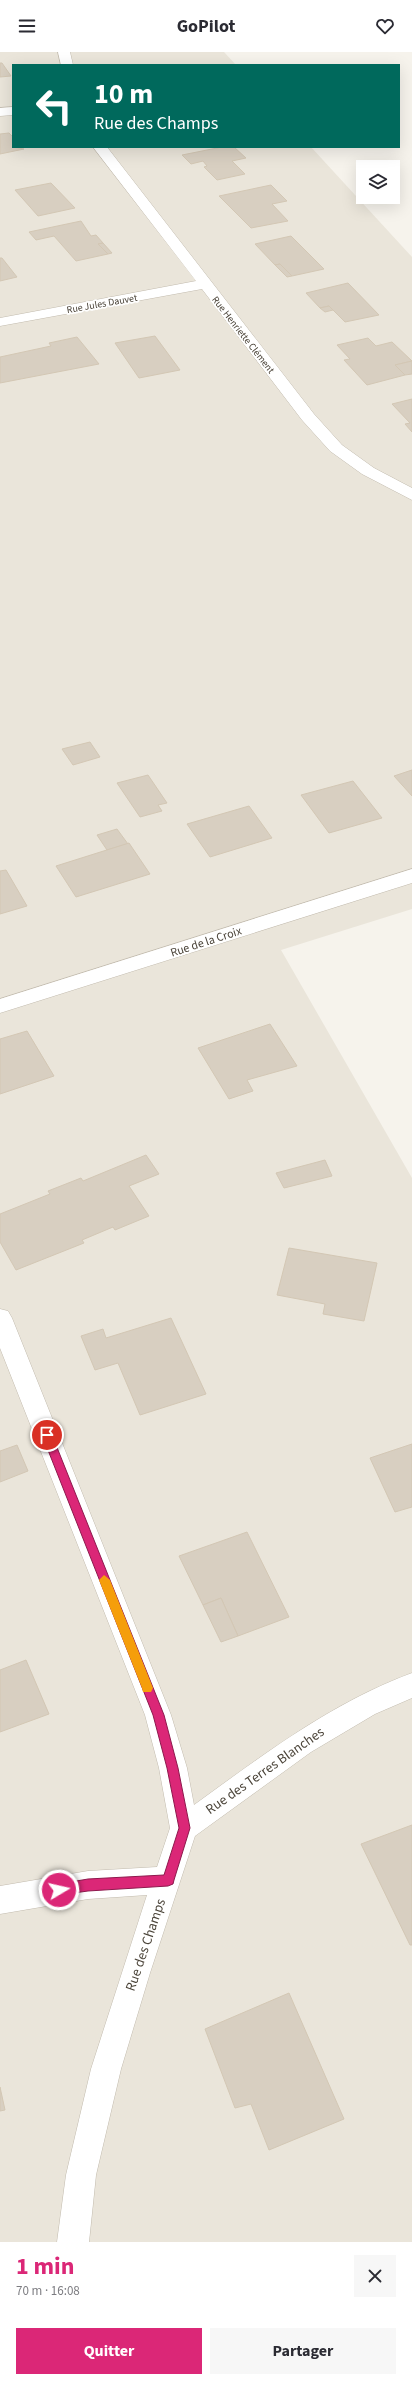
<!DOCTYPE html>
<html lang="fr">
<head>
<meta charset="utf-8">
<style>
  :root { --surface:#fff; --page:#f7f7f7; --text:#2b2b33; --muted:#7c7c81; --accent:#db2777 }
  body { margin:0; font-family:"Source Sans 3",sans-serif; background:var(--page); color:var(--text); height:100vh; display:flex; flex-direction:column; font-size:15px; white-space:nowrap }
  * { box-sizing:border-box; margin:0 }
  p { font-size:13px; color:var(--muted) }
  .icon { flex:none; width:22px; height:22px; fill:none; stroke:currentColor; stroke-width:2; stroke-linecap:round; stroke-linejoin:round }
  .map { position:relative; height:2190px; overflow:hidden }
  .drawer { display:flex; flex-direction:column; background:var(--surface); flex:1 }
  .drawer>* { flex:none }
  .banner { position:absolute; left:12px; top:12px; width:388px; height:84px; border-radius:0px; box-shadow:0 4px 16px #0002; background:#00695c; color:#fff; overflow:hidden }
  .tools { position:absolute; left:356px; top:108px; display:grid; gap:8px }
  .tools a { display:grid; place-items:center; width:44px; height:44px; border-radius:0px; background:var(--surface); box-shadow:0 4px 16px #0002; font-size:20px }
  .pin { position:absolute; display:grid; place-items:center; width:34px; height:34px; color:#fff; margin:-17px; border:2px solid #fff; border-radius:50%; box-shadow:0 1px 4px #0007 }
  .me { position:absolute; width:44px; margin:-22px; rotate:81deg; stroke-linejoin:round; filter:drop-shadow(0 0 3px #0008) }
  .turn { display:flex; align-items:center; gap:14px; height:84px; padding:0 16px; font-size:18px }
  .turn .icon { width:52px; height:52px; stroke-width:2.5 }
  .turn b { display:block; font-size:28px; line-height:34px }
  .round { display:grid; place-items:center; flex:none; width:42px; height:42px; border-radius:0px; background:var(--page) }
  .summary { display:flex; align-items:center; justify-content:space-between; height:68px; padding:0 16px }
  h1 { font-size:24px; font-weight:700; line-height:30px; color:var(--accent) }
  .primary-button { display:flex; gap:8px; margin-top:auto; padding:8px 16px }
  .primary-button a { flex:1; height:46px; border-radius:0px; background:var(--accent); color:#fff; font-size:16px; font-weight:700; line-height:46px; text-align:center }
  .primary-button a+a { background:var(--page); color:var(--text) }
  header { display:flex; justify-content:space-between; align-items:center; height:52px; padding:0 16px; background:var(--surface); font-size:18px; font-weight:700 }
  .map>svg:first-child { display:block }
  .residential { fill:#eae5da }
  .building { fill:#d8cfc1; stroke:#d3c7b4 }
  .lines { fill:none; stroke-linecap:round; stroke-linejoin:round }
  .minor-casing { stroke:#c2bbae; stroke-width:1 }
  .minor { fill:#fff; fill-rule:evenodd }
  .route { fill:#db2777; stroke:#8e194d }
  .slow { fill:#f59e0b }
  .labels { text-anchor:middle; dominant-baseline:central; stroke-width:3.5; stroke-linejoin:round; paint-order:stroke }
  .far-street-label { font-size:10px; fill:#4b4439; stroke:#fff }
  .street-label { font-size:12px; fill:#4b4439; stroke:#fff }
  .near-street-label { font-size:14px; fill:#4b4439; stroke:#fff }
</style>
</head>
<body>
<header><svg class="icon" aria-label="menu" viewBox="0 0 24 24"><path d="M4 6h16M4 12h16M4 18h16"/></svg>GoPilot<svg class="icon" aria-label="heart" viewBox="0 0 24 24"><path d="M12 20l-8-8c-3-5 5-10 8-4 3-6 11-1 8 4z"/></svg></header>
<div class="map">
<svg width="412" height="2190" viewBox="0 0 412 2190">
  <rect width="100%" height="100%" fill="#f6f3ec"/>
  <polygon class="residential" points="0,0 224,0 236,13 13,13 13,95 311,95 412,205 412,857 281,898 412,1126 412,2190 0,2190"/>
  <g class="building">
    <polygon points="0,11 2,11 11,24 0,25"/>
    <polygon points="9,81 13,85 13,95 24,97 0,102 0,82"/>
    <polygon points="222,95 234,95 246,106 232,109 245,122 217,128 204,115 207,114 203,109 191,112 182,103"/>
    <polygon points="51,131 75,156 38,164 15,138"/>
    <polygon points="271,133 287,149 272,152 288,169 251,176 219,144"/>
    <polygon points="81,169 91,184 96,183 103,191 98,192 108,202 76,209 54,184 36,188 29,180"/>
    <polygon points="291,184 324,217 292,224 280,212 275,213 255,192"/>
    <polygon points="103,191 112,201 108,202 98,192"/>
    <polygon points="0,206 2,206 17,225 0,229"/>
    <polygon points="280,212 292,224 287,225 275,213"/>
    <polygon points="348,231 379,263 345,270 329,254 320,256 306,241"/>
    <polygon points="329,254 333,258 325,260 320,256"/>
    <polygon points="155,284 180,318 139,326 115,291"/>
    <polygon points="77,285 99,312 0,331 0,305 51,294 49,291"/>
    <polygon points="368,286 376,294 392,290 412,309 395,313 405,323 367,333 344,308 350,307 337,293"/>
    <polygon points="412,309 412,322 405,323 395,313"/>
    <polygon points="412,347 412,380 405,372 410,371 392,352"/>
    <polygon points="90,690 100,705 73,713 62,697"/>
    <polygon points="412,718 412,744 394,724"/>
    <polygon points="148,723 167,751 158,753 162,759 140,765 117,731"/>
    <polygon points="353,729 382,766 329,781 301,743"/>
    <polygon points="249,754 272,786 210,805 187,772"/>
    <polygon points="117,777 128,792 107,798 97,783"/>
    <polygon points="129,791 150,822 76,845 56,814"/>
    <polygon points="6,818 27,854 0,862 0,819"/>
    <polygon points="270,972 297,1014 247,1028 253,1039 229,1047 198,996"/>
    <polygon points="27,979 54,1024 0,1042 0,987"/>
    <polygon points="146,1103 159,1122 129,1134 149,1164 115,1178 113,1175 82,1188 84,1191 16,1218 0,1190 0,1162 50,1142 48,1139 81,1126 83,1129"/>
    <polygon points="325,1108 332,1124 284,1136 276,1121"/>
    <polygon points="289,1196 377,1211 364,1269 323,1262 325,1252 277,1243"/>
    <polygon points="171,1266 206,1342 140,1363 118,1311 95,1318 81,1284 103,1277 106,1286"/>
    <polygon points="412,1392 412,1455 395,1460 370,1406"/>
    <polygon points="17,1393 28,1419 0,1430 0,1399"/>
    <polygon points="247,1480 289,1565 238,1584 221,1546 203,1553 179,1504"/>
    <polygon points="221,1546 238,1584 221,1590 203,1553"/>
    <polygon points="26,1608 49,1662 0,1680 0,1618"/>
    <polygon points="412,1773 412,1893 410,1893 361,1792"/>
    <polygon points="289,1941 344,2067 269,2098 251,2052 235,2056 205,1977"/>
    <polygon points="0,2035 5,2058 0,2059"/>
  </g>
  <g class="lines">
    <g class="minor-casing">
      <g id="minor">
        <polygon points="58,0 70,0 73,13 61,13"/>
        <polygon points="13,55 13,63 0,64 0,56"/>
        <polygon points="93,95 107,95 314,362 342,393 374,416 412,436 412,448 362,422 330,399 302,368 202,237 0,274 0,266 196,229"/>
        <polygon points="412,817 412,831 0,961 0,947"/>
        <path d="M0,1257L8,1259L12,1266L171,1663L187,1716L194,1753C263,1703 331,1651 412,1621V1646L375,1662L311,1700L195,1784L150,1921L121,2017L96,2123L89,2190H57L66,2123L91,2017L147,1843L88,1847L0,1862V1834L88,1819L157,1815L170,1776L159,1716L145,1663L0,1296Z"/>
      </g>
    </g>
    <use href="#minor" class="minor"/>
  </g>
  <polygon class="route" points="47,1379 52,1383 164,1663 178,1716 190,1776 174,1828 173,1832 168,1834 88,1839 59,1843 55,1842 53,1838 55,1834 59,1832 88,1827 164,1823 179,1776 167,1716 153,1663 42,1383"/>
  <polygon class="slow" points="104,1523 110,1528 153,1636 151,1640 143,1640 142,1636 99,1528"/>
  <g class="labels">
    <g class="far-street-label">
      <text transform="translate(102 252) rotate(-10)">Rue Jules Dauvet</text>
      <text transform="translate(243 283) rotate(52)">Rue Henriette Clément</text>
    </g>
    <g class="street-label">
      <text transform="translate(206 890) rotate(-18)">Rue de la Croix</text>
    </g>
    <g class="near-street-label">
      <text transform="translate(265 1719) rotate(-35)">Rue des Terres Blanches</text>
      <text transform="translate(146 1893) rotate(-71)">Rue des Champs</text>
    </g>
  </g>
</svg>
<div class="tools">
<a><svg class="icon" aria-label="layers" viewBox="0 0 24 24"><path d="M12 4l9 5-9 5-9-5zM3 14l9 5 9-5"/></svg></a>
</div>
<div class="pin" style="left:47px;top:1383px;background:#d93025"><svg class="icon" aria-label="arrive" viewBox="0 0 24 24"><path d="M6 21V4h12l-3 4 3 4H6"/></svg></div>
<svg class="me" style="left:59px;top:1838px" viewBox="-20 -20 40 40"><circle r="17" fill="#db2777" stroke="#fff" stroke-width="3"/><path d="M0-11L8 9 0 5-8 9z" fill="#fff"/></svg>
<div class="banner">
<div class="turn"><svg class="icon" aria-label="left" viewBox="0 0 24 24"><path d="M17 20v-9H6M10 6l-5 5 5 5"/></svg><div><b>10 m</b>Rue des Champs</div></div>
</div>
</div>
<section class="drawer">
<div class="summary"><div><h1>1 min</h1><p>70 m · 16:08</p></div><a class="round"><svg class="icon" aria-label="close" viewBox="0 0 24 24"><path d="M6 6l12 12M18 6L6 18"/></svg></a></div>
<div class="primary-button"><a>Quitter</a><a>Partager</a></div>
</section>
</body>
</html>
